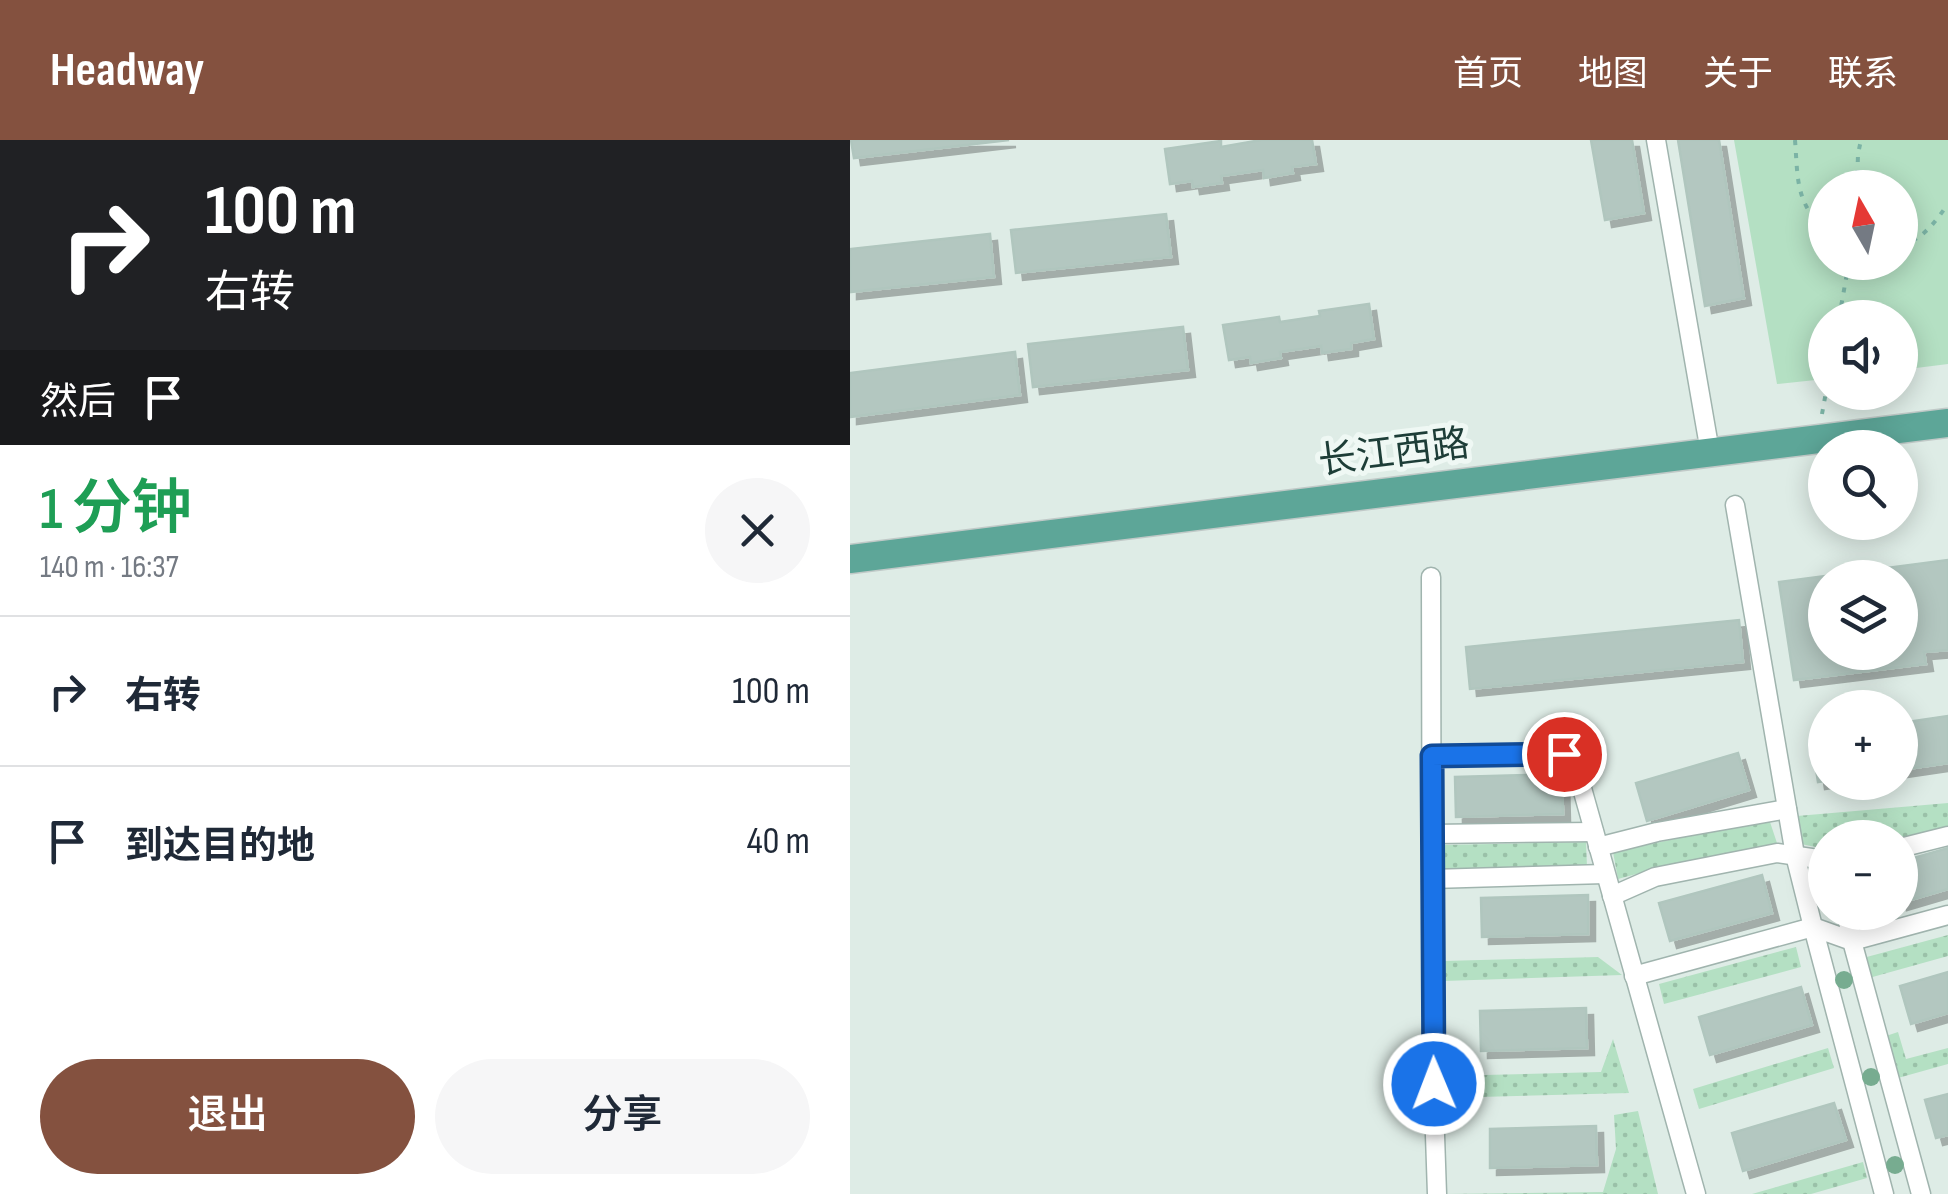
<!DOCTYPE html>
<html lang="zh">
<head>
<meta charset="utf-8">
<style>
  :root { --surface:#fff; --page:#f6f6f7; --text:#1f2937; --muted:#747a83; --line:#e0e1e3; --accent:#84513f }
  body { margin:0; font-family:"Sofia Sans Condensed","Noto Sans SC",sans-serif; background:var(--page); color:var(--text); height:100vh; display:flex; flex-direction:column; font-size:38px; white-space:nowrap }
  * { box-sizing:border-box; margin:0 }
  p { font-size:32px; color:var(--muted) }
  .icon { flex:none; width:55px; height:55px; fill:none; stroke:currentColor; stroke-width:2; stroke-linecap:round; stroke-linejoin:round }
  .map { position:relative; flex:1; overflow:hidden }
  .details { display:flex; flex-direction:column; background:var(--surface); width:850px }
  .details>* { flex:none }
  .guide { background:#202124; color:#fff; overflow:hidden }
  .needle { width:65px; rotate:351deg }
  .tools { position:absolute; left:958px; top:30px; display:grid; gap:20px }
  .tools a { display:grid; place-items:center; width:110px; height:110px; border-radius:50%; background:var(--surface); box-shadow:0 5px 25px #0003; font-size:50px }
  .pin { position:absolute; display:grid; place-items:center; width:85px; height:85px; color:#fff; margin:-42px; border:5px solid #fff; border-radius:50%; box-shadow:0 2px 10px #0007 }
  .me { position:absolute; width:110px; margin:-55px; rotate:359deg; stroke-linejoin:round; filter:drop-shadow(0 0 8px #0008) }
  .turn { display:flex; align-items:center; gap:35px; height:210px; padding:0 40px; font-size:45px }
  .turn .icon { width:130px; height:130px; stroke-width:2.5 }
  .turn b { display:block; font-size:70px; line-height:85px }
  .then { display:flex; align-items:center; height:95px; padding:0 40px; background:#0003; gap:20px; font-size:38px }
  .round { display:grid; place-items:center; flex:none; width:105px; height:105px; border-radius:52px; background:var(--page) }
  .overview { display:flex; align-items:center; justify-content:space-between; height:170px; padding:0 40px }
  h1 { font-size:60px; font-weight:600; line-height:75px; color:#1e9e55 }
  .button { display:flex; gap:20px; margin-top:auto; padding:20px 40px }
  .button a { flex:1; height:115px; border-radius:60px; background:var(--accent); color:#fff; font-size:40px; font-weight:600; line-height:115px; text-align:center }
  .button a+a { background:var(--page); color:var(--text) }
  ul { padding:0; list-style:none }
  li { display:flex; align-items:center; gap:30px; height:150px; padding:0 40px; border-top:2px solid var(--line) }
  li div { flex:1 }
  li b { display:block; font-size:38px }
  li em { font-style:normal }
  header { display:flex; align-items:center; gap:60px; box-sizing:border-box; height:140px; padding:0 50px; background:var(--accent); color:#fff }
  header strong { font-size:48px }
  nav { display:flex; gap:55px; margin-inline-start:auto; font-size:35px }
  main { display:flex; flex:1; min-height:0 }
  .map>svg:first-child { display:block }
  .grass { fill:url(#grass-dots) }
  .park { fill:#b4e0c3; fill-rule:evenodd }
  .building { fill:#b3c7c0; stroke:#b0c6be; stroke-width:2.5; fill-rule:evenodd; filter:url(#shadow) }
  .lines { fill:none; stroke-linecap:round; stroke-linejoin:round }
  .minor-casing { stroke:#a0b4ae; stroke-width:21 }
  .primary-casing { stroke:#c0c9c7; stroke-width:31 }
  .path { stroke:#7bb3a5; stroke-width:4; stroke-dasharray:5 8; stroke-linecap:butt }
  .minor { stroke:#fff; stroke-width:18 }
  .primary { stroke:#5da698; stroke-width:28 }
  .tree { fill:#77ac90 }
  .route-casing { stroke:#114b97; stroke-width:25 }
  .route { stroke:#1a73e8; stroke-width:18 }
  .labels { text-anchor:middle; dominant-baseline:central; stroke-width:10; stroke-linejoin:round; paint-order:stroke }
  .street-label { font-size:38px; fill:#1d3d37; stroke:#eff8f4 }
</style>
</head>
<body>
<header>
<strong>Headway</strong>
<nav><a>首页</a><a>地图</a><a>关于</a><a>联系</a></nav>
</header>
<main>
<section class="details">
<div class="guide">
<div class="turn"><svg class="icon" aria-label="right" viewBox="0 0 24 24"><path d="M7 20v-9h11M14 6l5 5-5 5"/></svg><div><b>100 m</b>右转</div></div>
<div class="then">然后<svg class="icon" aria-label="arrive" viewBox="0 0 24 24"><path d="M6 21V4h12l-3 4 3 4H6"/></svg></div>
</div>
<div class="overview"><div><h1>1 分钟</h1><p>140 m · 16:37</p></div><a class="round"><svg class="icon" aria-label="close" viewBox="0 0 24 24"><path d="M6 6l12 12M18 6L6 18"/></svg></a></div>
<ul>
<li><svg class="icon" aria-label="right" viewBox="0 0 24 24"><path d="M7 20v-9h11M14 6l5 5-5 5"/></svg><div><b>右转</b></div><em>100 m</em></li>
<li><svg class="icon" aria-label="arrive" viewBox="0 0 24 24"><path d="M6 21V4h12l-3 4 3 4H6"/></svg><div><b>到达目的地</b></div><em>40 m</em></li>
</ul>
<div class="button"><a>退出</a><a>分享</a></div>
</section>
<div class="map">
<svg width="1098" height="1054" viewBox="0 0 1098 1054">
  <defs>
    <pattern id="grass-dots" width="8" height="8" patternUnits="userSpaceOnUse" patternTransform="scale(2.5)"><rect width="8" height="8" fill="#b4e0c3"/><path d="M2 2h.1M6 6h.1" fill="none" stroke="#9ac1a8" stroke-width="1.8" stroke-linecap="round"/></pattern>
    <filter id="shadow"><feDropShadow dx="7" dy="7" stdDeviation="0" flood-color="#0004"/></filter>
  </defs>
  <rect width="100%" height="100%" fill="#deece6"/>
  <g class="grass">
    <polygon points="1098,663 1098,688 1050,699 975,698 975,709 951,704 947,676"/>
    <polygon points="919,679 928,706 812,727 768,739 763,712"/>
    <polygon points="736,702 737,727 595,730 595,705"/>
    <polygon points="1098,795 1098,816 1019,838 1013,818"/>
    <polygon points="946,807 951,827 814,864 809,844"/>
    <polygon points="748,817 772,835 594,841 594,821"/>
    <polygon points="1048,892 1056,919 1098,908 1098,924 1048,938 1036,896"/>
    <polygon points="763,899 779,953 594,958 593,936 751,932"/>
    <polygon points="978,908 984,928 849,969 843,949"/>
    <polygon points="788,971 808,1054 594,1054 753,1052 766,1009 764,975"/>
    <polygon points="1013,1022 1017,1038 961,1054 902,1054"/>
  </g>
  <path class="park" d="M884,0H1098V224L1050,230V178H975V239L927,244ZM975,48H1050V122H975Z"/>
  <g class="building">
    <polygon points="1,0 159,0 4,18"/>
    <polygon points="462,0 466,24 442,27 443,33 414,38 413,30 371,36 372,43 343,47 342,41 320,44 315,9 371,1 371,7 411,0"/>
    <polygon points="741,0 782,0 794,73 755,80"/>
    <polygon points="828,0 869,0 894,158 855,166"/>
    <polygon points="316,74 321,117 166,133 161,90"/>
    <polygon points="140,94 144,137 0,152 0,109"/>
    <polygon points="519,164 524,199 501,203 501,209 472,213 471,206 430,212 431,218 401,223 400,217 379,220 373,185 429,177 430,182 470,176 469,171"/>
    <polygon points="333,187 338,230 183,247 178,204"/>
    <polygon points="165,212 170,255 0,277 0,233"/>
    <path d="M1098,420V510L1074,512L1076,524L944,540L929,442ZM975,438H1050V512H975Z"/>
    <polygon points="889,480 893,522 620,549 616,507"/>
    <polygon points="1098,576 1098,623 1050,630 1050,583"/>
    <polygon points="975,594 975,641 968,642 961,596"/>
    <polygon points="888,613 899,650 797,681 786,643"/>
    <polygon points="712,634 713,674 606,677 605,637"/>
    <polygon points="1098,708 1098,749 1050,763 1050,722"/>
    <polygon points="912,735 922,773 820,801 809,763"/>
    <polygon points="738,755 738,794 632,797 631,758"/>
    <polygon points="1098,832 1098,873 1061,884 1050,846"/>
    <polygon points="951,847 962,885 860,915 849,877"/>
    <polygon points="736,868 737,908 631,911 630,871"/>
    <polygon points="1098,954 1098,995 1086,998 1075,960"/>
    <polygon points="984,963 996,1000 893,1031 882,993"/>
    <polygon points="746,986 747,1025 640,1028 640,989"/>
  </g>
  <g class="lines">
    <g class="minor-casing">
      <g id="minor">
        <polyline points="806,0 860,312"/>
        <polyline points="581,437 582,907 587,1054"/>
        <polyline points="581,616 715,614 728,634 846,1054"/>
        <polyline points="582,694 744,692"/>
        <polyline points="748,707 807,692 937,669"/>
        <polyline points="1050,708 1098,696"/>
        <polyline points="582,739 755,734"/>
        <polyline points="762,756 805,737 927,713 975,720"/>
        <polyline points="996,772 1002,801 1098,775"/>
        <polyline points="784,836 963,787 945,715 885,365"/>
        <polyline points="1034,1054 963,787 1002,801 1071,1054"/>
      </g>
    </g>
    <g class="primary-casing">
      <polyline id="primary" points="0,419 1098,283"/>
    </g>
    <g class="path">
      <path d="M945,0C948,38 945,62 975,90"/>
      <polyline points="1007,48 1008,14 1011,0"/>
      <path d="M1050,105C1072,101 1085,82 1098,64"/>
      <polyline points="989,178 999,122"/>
      <polyline points="972,274 976,252"/>
    </g>
    <use href="#minor" class="minor"/>
    <use href="#primary" class="primary"/>
  </g>
  <g class="tree">
    <circle cx="994" cy="840" r="9"/>
    <circle cx="1021" cy="937" r="9"/>
    <circle cx="1045" cy="1025" r="9"/>
  </g>
  <g class="lines">
    <g class="route-casing">
      <polyline id="route" points="584,944 582,616 714,614"/>
    </g>
    <use href="#route" class="route"/>
  </g>
  <g class="labels">
    <g class="street-label">
      <text transform="translate(544 313) rotate(-7)">长江西路</text>
    </g>
  </g>
</svg>
<div class="tools">
<a><svg class="needle" viewBox="-14 -14 28 28"><path d="M0-13l5 13h-10z" fill="#e53935"/><path d="M0 13l5-13h-10z" fill="#747a83"/></svg></a>
<a><svg class="icon" aria-label="sound" viewBox="0 0 24 24"><path d="M4 9h4l5-4v14l-5-4H4zM17 9q2 3 0 6"/></svg></a>
<a><svg class="icon" aria-label="search" viewBox="0 0 24 24"><circle cx="10" cy="10" r="6"/><path d="M15 15l6 6"/></svg></a>
<a><svg class="icon" aria-label="layers" viewBox="0 0 24 24"><path d="M12 4l9 5-9 5-9-5zM3 14l9 5 9-5"/></svg></a>
<a>+</a>
<a>−</a>
</div>
<div class="pin" style="left:714px;top:614px;background:#d93025"><svg class="icon" aria-label="arrive" viewBox="0 0 24 24"><path d="M6 21V4h12l-3 4 3 4H6"/></svg></div>
<svg class="me" style="left:584px;top:944px" viewBox="-20 -20 40 40"><circle r="17" fill="#1a73e8" stroke="#fff" stroke-width="3"/><path d="M0-11L8 9 0 5-8 9z" fill="#fff"/></svg>
</div>
</main>
</body>
</html>
